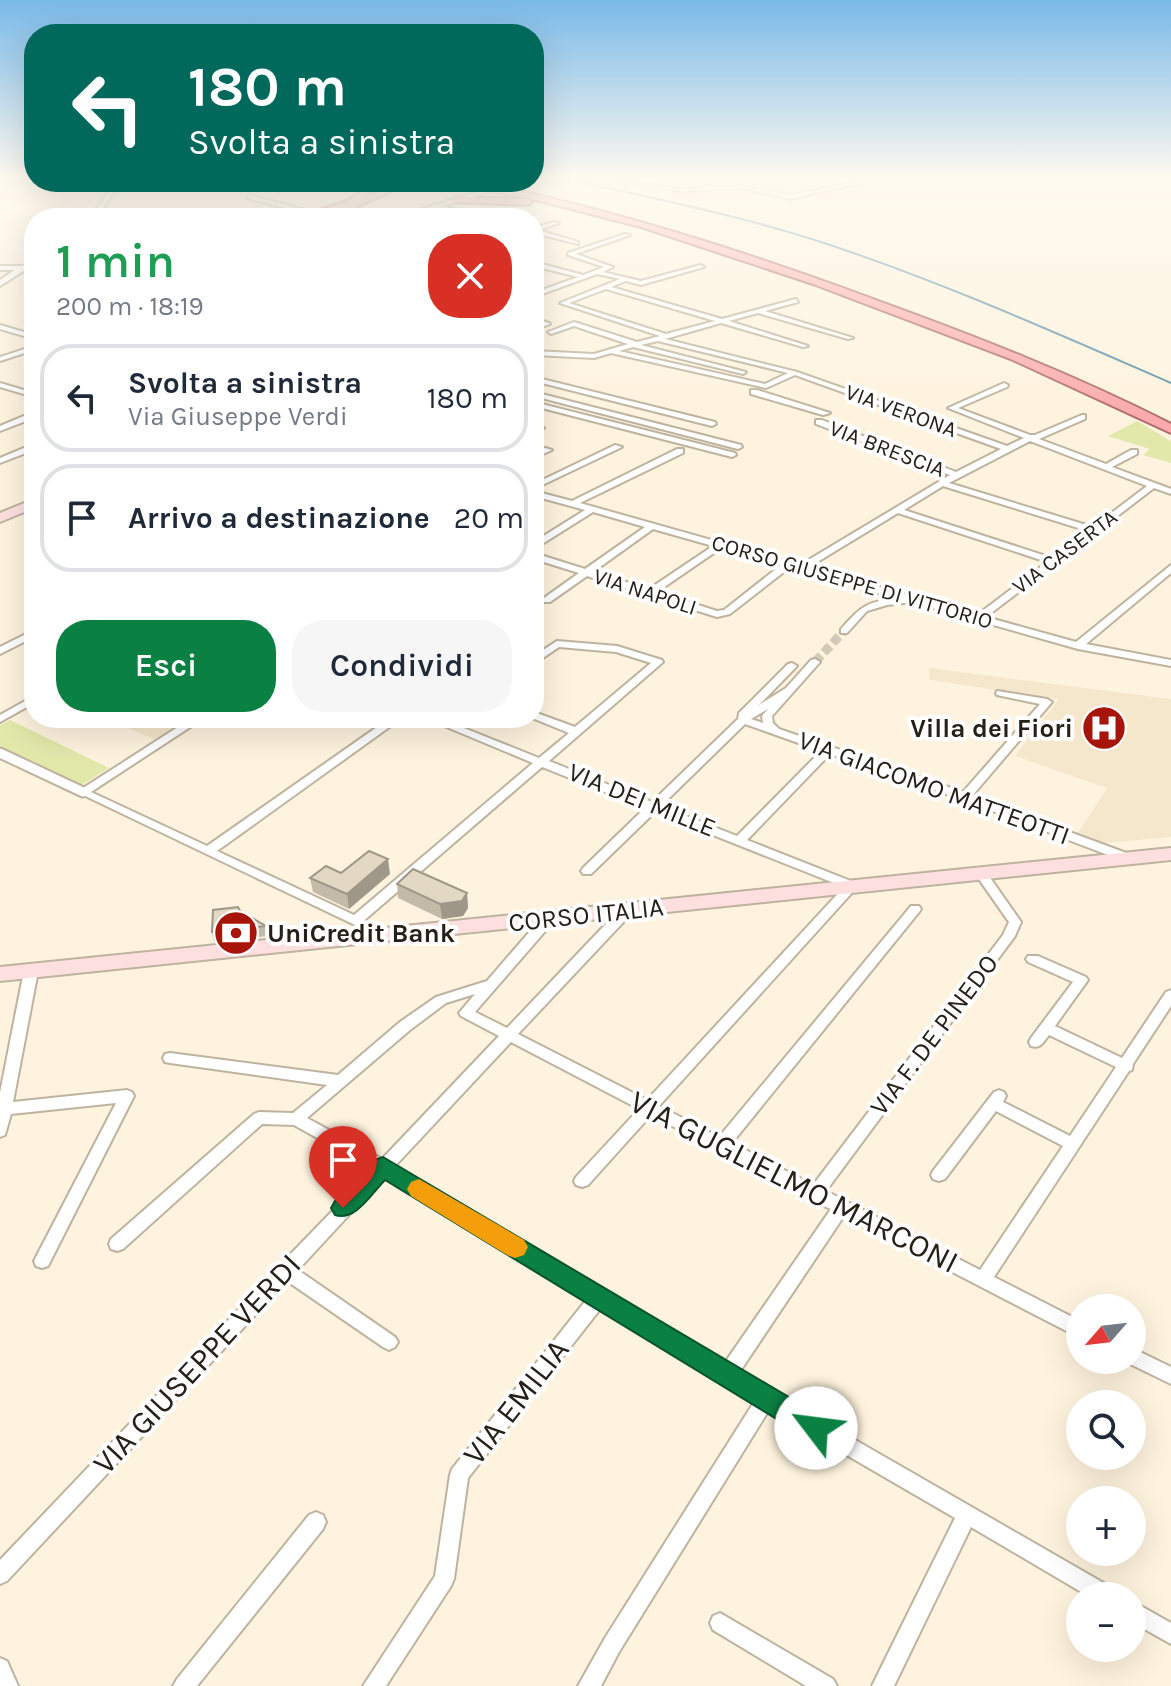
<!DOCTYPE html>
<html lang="it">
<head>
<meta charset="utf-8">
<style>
  :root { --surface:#fff; --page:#f6f6f7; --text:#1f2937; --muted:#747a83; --line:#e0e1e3; --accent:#0b8043 }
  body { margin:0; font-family:Karla,sans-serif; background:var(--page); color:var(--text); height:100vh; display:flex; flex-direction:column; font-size:30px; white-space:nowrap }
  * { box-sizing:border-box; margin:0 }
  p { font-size:26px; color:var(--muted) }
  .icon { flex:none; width:44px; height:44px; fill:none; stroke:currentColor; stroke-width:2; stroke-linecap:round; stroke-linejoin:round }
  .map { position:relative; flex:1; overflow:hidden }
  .side { position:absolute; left:24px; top:208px; width:520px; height:520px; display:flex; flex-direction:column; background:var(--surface); border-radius:32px; box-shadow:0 8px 32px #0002 }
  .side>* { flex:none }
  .top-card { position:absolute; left:24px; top:24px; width:520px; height:168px; border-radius:32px; box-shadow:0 8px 32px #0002; background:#00695c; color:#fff; overflow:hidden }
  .needle { width:52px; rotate:242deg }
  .tools { position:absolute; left:1066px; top:1294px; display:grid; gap:16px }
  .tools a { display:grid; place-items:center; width:80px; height:80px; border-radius:50%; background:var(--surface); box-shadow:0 8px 32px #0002; font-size:40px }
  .pin { position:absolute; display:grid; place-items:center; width:68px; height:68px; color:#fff; margin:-82px -34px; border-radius:50% 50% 50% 0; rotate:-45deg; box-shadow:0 0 8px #0007 }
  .pin .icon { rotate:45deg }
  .me { position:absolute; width:88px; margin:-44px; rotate:300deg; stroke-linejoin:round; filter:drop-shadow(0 0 6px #0008) }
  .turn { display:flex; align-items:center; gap:28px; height:168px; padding:0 32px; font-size:36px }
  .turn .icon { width:104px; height:104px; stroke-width:2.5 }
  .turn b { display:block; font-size:56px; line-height:68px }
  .round { display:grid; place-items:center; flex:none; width:84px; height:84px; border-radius:32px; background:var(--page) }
  .head { display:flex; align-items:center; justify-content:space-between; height:136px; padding:0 32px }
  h1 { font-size:48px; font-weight:600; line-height:60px; color:#1e9e55 }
  .primary-button { display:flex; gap:16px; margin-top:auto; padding:16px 32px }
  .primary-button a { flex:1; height:92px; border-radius:32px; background:var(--accent); color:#fff; font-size:32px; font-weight:600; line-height:92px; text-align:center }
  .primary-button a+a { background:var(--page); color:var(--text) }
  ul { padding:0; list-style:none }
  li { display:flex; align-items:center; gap:24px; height:108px; margin:0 16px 12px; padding:0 16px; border:4px solid var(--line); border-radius:32px }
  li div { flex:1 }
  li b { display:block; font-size:30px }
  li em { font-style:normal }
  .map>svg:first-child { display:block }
  .built { fill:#f5e7cb }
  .green { fill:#e2e7aa }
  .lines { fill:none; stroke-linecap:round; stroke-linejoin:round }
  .stream { stroke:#5c91a9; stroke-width:2 }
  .minor-tunnel { stroke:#d3c9b7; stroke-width:9; stroke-dasharray:9 4; stroke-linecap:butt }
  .pedestrian-casing { stroke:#bdb39f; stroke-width:13 }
  .minor-casing { stroke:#bdb39f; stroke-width:4 }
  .tertiary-casing { stroke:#bdb39f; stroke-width:4 }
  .secondary-casing { stroke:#bdb39f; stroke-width:4 }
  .trunk-casing { stroke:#ae6c6a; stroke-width:4 }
  .pedestrian { stroke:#fff; stroke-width:9 }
  .minor { fill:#fff; fill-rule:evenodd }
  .tertiary { fill:#fff; fill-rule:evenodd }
  .secondary { fill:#fddfe0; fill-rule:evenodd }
  .trunk { fill:#faaaab; fill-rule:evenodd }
  .trunk-bridge-casing { stroke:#ae6c6a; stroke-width:11; stroke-linecap:butt }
  .trunk-bridge { stroke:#faaaab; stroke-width:9 }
  .wall { fill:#c3baa8 }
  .shaded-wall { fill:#9f9788 }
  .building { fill:#e3d8c3; stroke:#9f9788; stroke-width:2 }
  .route { fill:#0b8043; stroke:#07532c; stroke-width:2 }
  .slow { fill:#f59e0b }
  .labels { text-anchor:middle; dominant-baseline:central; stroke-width:8; stroke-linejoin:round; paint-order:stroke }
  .far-street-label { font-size:22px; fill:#252119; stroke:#fff }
  .poi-label { font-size:26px; font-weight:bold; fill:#252119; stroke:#fff; text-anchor:end }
  .street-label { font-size:26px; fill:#252119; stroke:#fff }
  .near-street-label { font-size:32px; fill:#252119; stroke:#fff }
</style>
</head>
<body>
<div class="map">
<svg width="1171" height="1686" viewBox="0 0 1171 1686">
  <rect width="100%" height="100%" fill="#fef3de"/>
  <g class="built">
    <polygon points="929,668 1171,699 1171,837 1104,843 1078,833 1107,788 1015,756 1059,699 930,680"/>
    <polygon points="105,718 199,718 160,742"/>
  </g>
  <g class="green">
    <polygon points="1137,421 1171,441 1171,463 1143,455 1150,449 1108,436"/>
    <polygon points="10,720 109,768 80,786 0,746 0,725"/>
  </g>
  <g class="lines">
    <path class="stream" d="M567,179C652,198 738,215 821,242C940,281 1056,333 1171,383"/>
    <polyline class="minor-tunnel" points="815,662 844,631"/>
    <g class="pedestrian-casing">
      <polyline id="pedestrian" points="0,753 83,792"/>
    </g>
    <g class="minor-casing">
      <g id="minor">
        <polygon points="610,179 680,189 741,186 791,195 869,179 876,179 791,199 741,188 680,191"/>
        <polygon points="111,182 115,182 114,192 96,218 90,218 109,192"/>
        <polygon points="249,195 321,214 322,215 319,217 247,198"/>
        <polygon points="435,204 481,217 482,218 473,218 433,207"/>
        <polygon points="408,213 423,217 424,218 406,216"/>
        <polygon points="554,222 559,223 538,230 578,242 578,244 534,233 534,228"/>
        <path d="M625,234L630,235L576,254L613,267L603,272L641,281L701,265L704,267L641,285L626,281L611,287L722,319L796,299L798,302L765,311L853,338L848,339L758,313L729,321L808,346L803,347L721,323L665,339L797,372L1007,446L1024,438L948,408L1004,383L1008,385L1007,387L958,408L1030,435H1035L1082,415H1085V419L1039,439L1106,464L1131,450H1137V454L1112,467L1171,489V494L1154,488L986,617L1076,642L1171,565V573L1086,644L1171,660V666L1078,649L912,602L887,605L867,611L847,633H841V629C861,607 867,600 899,599L789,568L730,614L717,617L587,576L550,602H544V598L579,573L534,559V553L585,569L645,527L593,512L534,549V542L585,510L534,496V491L572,501L677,449H683V453L580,503L786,561H792L800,565L950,475L816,424V420H822L956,472L1001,449L795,375L766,388L611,353L594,358L534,355V351L594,354L628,344L574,326L551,334L548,332L574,322L637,342L660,336L560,303L620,279L597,274L534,297V293L578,277L534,266V262L583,275L604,267L568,255V253ZM606,289L715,321L666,334L569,303ZM658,341L788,373L765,384L619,351L633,347L743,374L746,372L641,345ZM1030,441L1147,486L1093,527L949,483ZM943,486L1088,531L1052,558L904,510ZM898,513L1047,562L977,615L809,567ZM653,529L713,546L649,589L593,572ZM721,548L781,565L724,610L717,611L657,592Z"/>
        <polygon points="0,266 23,266 26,268 23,270 0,270"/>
        <polygon points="534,318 549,323 550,324 534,330 534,326 540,324 534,322"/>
        <polygon points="0,325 34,335 34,339 0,329"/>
        <polygon points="34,346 34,350 0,361 0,357"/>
        <polygon points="534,377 715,422 716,424 712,426 534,381"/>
        <polygon points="0,383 34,393 34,397 0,387"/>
        <polygon points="751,390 757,390 830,413 823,415 751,394"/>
        <polygon points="534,392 741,445 742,447 738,449 534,396"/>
        <polygon points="534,402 735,453 736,455 732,457 534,406"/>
        <polygon points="31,413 34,413 34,418 0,431 0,426"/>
        <polygon points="537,426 544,428 534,432 534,428"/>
        <polygon points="31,445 34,445 34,450 0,463 0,458"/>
        <polygon points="615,445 622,447 534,489 534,484"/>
        <polygon points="545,448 552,450 534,458 534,453"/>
        <polygon points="34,630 34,637 0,654 0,647"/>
        <path d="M557,641L617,646L662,660L663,662L549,761L652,802L738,719L739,713L788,664L792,663L797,666L759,705L786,688L811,660L815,659L820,662L772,716L773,723L779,729L963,792L1040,704L997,695L996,693L997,691L1047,699L1052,702L972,796L1129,854L1131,857L1129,860H1121L961,799L830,754L747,840L856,883L858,886L659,1106L719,1137L911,906H919L921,909L919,912L732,1143L813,1185L1003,935L1009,922L974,872L976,869H984L1021,922L1015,936L826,1191L980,1270L1063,1146L996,1111L945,1179L939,1181L933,1179L931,1175L933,1171L994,1092L999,1090L1004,1092L1006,1096L1003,1102L1070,1136L1116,1067L1049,1035C1043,1042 1041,1049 1031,1046L1029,1042L1031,1038L1073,982L1028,962L1026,959L1028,956H1038L1086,977L1088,980L1055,1026L1122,1058L1166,992L1171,990V1006L1133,1064L1132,1070L1129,1071L994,1277L1080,1321V1338L844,1216L739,1373L1114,1589L1117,1596H1088L971,1527L894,1686H872L955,1518L769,1410L619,1652L601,1686H578L605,1638L754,1402L601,1308L468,1478L454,1579L451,1586L386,1686H363L435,1576L450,1475L452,1469L587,1299L385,1176L298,1270L395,1337L398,1342L395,1347L389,1350L383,1347L287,1281L7,1581L0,1584V1560L276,1270L278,1265L282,1263L373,1169L294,1125L262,1124L123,1249L117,1251L111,1249L109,1244L111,1239L254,1114L259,1112L293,1113L327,1085L170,1063L165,1062L163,1058L165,1054L170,1053L338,1075L400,1022L436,997L487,981L544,915H554L555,918L554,921L475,1012L507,1028L621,908H631L632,911L631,914L518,1034L647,1100L844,887L655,812L591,874H583L581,871L583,868L645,808L542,767L360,924L355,925L77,792L192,718H204L91,792L207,846L390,718H402L217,851L354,915L533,763L425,718H439L539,758L569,733L532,718H534V712L575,727L651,663L616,652L559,647L534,664V656ZM768,709L762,716L763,723L751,719ZM745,724L821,751L737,836L661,806ZM475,994L459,1013L461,1016L499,1036L382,1159L307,1118L410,1030L446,1003ZM511,1042L639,1109L576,1177L574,1181L576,1185L582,1187L588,1185L651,1115L807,1196L808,1200L831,1209L724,1364L395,1166Z"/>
        <polygon points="34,696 34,703 0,722 0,715"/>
        <polygon points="31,966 36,968 38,971 13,1102 127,1090 132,1092 134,1096 48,1266 42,1268 36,1266 34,1261 116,1103 11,1114 5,1135 0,1137 0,1093 24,971 26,968"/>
        <polygon points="1132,1348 1171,1367 1171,1384 1126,1362 1125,1360 1132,1360"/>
        <polygon points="316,1512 323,1515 326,1522 323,1529 197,1686 173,1686 177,1679 309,1515"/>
        <polygon points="1132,1601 1171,1623 1171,1644 1132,1622"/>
        <polygon points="720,1613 833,1679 837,1686 806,1686 713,1630 710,1623 713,1616"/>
        <polygon points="0,1658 7,1661 18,1686 0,1686"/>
      </g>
    </g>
    <g class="tertiary-casing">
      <polygon id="tertiary" points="34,264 34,270 25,270 0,286 0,280 20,266"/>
    </g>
    <g class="secondary-casing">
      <g id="secondary">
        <polygon points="509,182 521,182 405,218 393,218"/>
        <polygon points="315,213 331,218 294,218 295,216"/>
        <polygon points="34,499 34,508 0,522 0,513"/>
        <polygon points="1171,848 1171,860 0,981 0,967"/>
      </g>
    </g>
    <g class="trunk-casing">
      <g id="trunk">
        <polygon points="364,182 372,182 376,188 361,199 399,182 410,182 334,218 323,218 342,208 308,218 304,215 347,201 367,187"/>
        <path d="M512,189C635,217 755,255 873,299C975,336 1075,375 1171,424V433L1013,360L813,284L641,227L509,193Z"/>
        <polygon points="456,197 528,199 532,202 528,205 453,202"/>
      </g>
    </g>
    <use href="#pedestrian" class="pedestrian"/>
    <use href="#minor" class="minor"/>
    <use href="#tertiary" class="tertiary"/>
    <use href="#secondary" class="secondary"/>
    <use href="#trunk" class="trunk"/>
    <g class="trunk-bridge-casing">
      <polyline id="trunk-bridge" points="462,182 512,191"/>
    </g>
    <use href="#trunk-bridge" class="trunk-bridge"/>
  </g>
  <g class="wall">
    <polygon points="341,873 390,874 349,909 313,892 310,878"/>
    <polygon points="397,884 467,893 468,908 463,916 442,919 398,898"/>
    <polygon points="240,911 266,926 268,936 214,942 212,932"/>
  </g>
  <g class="shaded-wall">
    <polygon points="388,859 390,874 349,909 347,894"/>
    <polygon points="467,893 468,908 463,916 442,919 440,904"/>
  </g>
  <g class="building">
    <polygon points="369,851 388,859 347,894 310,878 326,866 341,873"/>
    <polygon points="413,869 467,893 462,901 440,904 397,884"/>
    <polygon points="238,907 240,911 266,926 212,932 213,910"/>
  </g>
  <linearGradient id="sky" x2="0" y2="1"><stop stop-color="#79b9e8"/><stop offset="0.43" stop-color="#fffaf0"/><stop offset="1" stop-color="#fffaf0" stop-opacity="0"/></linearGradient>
  <rect width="1171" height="415" fill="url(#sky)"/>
  <path class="route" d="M383,1157L826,1419L830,1428L826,1437L816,1441L806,1437L385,1180C372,1193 355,1222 335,1215L331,1208L335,1201L374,1160Z"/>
  <polygon class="slow" points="419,1179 524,1240 528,1247 524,1255 515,1258 507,1255 411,1196 407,1189 411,1182"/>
  <defs>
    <g id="hospital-disc" transform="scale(2.3)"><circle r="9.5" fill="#a71409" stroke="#fff"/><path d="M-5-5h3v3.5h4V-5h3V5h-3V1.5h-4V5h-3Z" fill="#fff"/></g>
    <g id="bank-disc" transform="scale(2.3)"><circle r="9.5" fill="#a71409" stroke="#fff"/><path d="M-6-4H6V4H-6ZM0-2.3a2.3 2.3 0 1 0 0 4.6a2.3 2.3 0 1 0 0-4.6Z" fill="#fff"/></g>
  </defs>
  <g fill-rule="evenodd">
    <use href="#hospital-disc" x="1104" y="728"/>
    <use href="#bank-disc" x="236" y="933"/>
  </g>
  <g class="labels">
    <g class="far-street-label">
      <text transform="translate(901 411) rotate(20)">VIA VERONA</text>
      <text transform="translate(887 449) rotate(21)">VIA BRESCIA</text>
      <text transform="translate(1065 552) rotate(-37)">VIA CASERTA</text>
      <text transform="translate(852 582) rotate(16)">CORSO GIUSEPPE DI VITTORIO</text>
      <text transform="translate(645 592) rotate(18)">VIA NAPOLI</text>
    </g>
    <g class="poi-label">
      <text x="1073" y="728">Villa dei Fiori</text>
      <text x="267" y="933" text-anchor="start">UniCredit Bank</text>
    </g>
    <g class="street-label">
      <text transform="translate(934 788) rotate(20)">VIA GIACOMO MATTEOTTI</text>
      <text transform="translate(642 800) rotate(22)">VIA DEI MILLE</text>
      <text transform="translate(586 915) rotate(-6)">CORSO ITALIA</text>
      <text transform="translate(934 1035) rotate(-53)">VIA F. DE PINEDO</text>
    </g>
    <g class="near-street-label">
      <text transform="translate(794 1182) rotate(27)">VIA GUGLIELMO MARCONI</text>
      <text transform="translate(197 1364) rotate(-47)">VIA GIUSEPPE VERDI</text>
      <text transform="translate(516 1402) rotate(-52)">VIA EMILIA</text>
    </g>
  </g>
</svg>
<div class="tools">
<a><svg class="needle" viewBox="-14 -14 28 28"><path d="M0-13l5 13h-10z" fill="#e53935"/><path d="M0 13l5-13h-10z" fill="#747a83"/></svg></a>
<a><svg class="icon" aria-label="search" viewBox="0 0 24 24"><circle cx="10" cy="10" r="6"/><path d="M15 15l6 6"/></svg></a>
<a>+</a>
<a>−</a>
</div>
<div class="pin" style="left:343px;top:1208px;background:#d93025"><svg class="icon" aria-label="arrive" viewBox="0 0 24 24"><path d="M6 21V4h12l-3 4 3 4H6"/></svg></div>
<svg class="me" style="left:816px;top:1428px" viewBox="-20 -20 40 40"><circle r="19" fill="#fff"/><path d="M0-13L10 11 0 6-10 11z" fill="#0b8043"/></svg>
<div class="top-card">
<div class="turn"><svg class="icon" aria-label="left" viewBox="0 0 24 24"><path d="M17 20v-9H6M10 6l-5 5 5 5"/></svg><div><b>180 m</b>Svolta a sinistra</div></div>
</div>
<section class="side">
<div class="head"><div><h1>1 min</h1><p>200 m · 18:19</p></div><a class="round" style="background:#d93025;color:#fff"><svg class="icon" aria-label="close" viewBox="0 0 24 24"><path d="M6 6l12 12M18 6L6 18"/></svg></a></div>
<ul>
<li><svg class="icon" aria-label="left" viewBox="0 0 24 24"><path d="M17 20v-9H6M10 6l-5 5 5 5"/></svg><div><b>Svolta a sinistra</b><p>Via Giuseppe Verdi</p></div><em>180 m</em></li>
<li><svg class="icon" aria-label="arrive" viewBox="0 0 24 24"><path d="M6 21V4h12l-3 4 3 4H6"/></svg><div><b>Arrivo a destinazione</b></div><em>20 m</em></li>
</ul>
<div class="primary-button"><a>Esci</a><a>Condividi</a></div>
</section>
</div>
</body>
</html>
